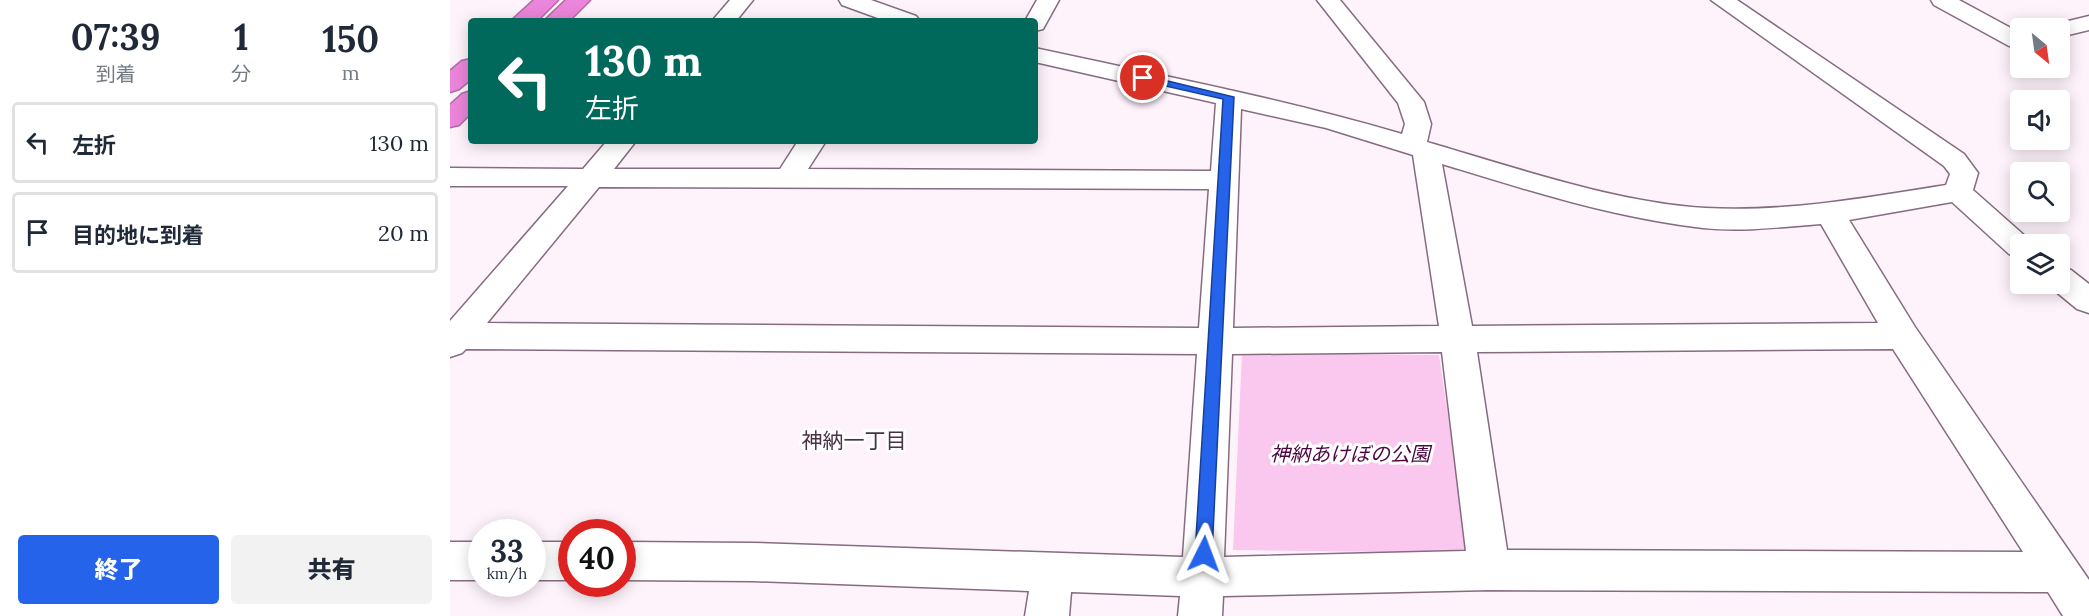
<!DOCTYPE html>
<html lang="ja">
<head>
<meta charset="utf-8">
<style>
  :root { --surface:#fff; --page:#f2f2f3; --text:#1f2937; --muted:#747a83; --line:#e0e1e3; --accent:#2563eb }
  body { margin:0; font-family:Lora,"Noto Sans JP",serif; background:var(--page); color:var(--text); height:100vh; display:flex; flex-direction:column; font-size:22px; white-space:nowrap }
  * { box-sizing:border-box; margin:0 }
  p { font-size:20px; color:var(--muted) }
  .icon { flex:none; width:33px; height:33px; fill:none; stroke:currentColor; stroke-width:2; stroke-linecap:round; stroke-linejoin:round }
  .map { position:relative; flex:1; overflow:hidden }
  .side { display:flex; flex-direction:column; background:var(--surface); width:450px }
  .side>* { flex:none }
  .hud { position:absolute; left:18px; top:18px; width:570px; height:126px; border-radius:6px; box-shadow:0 3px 15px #0003; background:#00695c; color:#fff; overflow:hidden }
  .needle { width:39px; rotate:151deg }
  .tools { position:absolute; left:1560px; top:18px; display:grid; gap:12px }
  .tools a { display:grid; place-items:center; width:60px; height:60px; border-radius:6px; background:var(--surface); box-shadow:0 3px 15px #0003; font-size:30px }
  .speed { position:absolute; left:18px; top:519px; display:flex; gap:12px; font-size:30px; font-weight:700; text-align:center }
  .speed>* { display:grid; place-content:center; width:78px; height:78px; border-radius:50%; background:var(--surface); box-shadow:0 3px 15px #0003; line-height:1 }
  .speed small { font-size:15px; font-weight:400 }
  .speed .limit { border:9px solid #d22; background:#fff; color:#111 }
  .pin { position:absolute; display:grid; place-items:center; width:51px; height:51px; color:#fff; margin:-26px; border:3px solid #fff; border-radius:50%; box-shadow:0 2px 6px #0007 }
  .me { position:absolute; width:66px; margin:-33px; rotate:3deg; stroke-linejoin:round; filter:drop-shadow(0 0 4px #0008) }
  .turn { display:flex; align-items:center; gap:21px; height:126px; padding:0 18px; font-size:27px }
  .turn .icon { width:78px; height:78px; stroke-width:2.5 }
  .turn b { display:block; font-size:42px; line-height:51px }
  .eta { display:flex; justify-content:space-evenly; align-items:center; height:102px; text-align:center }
  .eta b { font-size:36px; font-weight:800; line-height:42px }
  .action { display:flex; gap:12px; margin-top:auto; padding:12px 18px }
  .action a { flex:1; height:69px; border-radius:6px; background:var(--accent); color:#fff; font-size:24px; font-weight:800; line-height:69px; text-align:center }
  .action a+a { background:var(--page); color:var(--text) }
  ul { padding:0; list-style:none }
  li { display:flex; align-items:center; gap:18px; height:81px; margin:0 12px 9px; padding:0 6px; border:3px solid var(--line); border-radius:6px }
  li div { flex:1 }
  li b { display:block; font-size:22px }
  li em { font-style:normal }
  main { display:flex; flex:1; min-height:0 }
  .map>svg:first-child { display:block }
  .green { fill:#fac7ef }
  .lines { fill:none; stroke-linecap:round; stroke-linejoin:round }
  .minor-casing { stroke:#856c80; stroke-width:3 }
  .highway-casing { stroke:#b06aa4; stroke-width:3 }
  .minor { fill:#fff; fill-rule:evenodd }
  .highway { fill:#eb85d9; fill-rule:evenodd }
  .route { fill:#2563eb; stroke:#184099; stroke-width:1.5 }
  .labels { text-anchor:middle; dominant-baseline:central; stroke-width:6; stroke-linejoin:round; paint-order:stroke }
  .park-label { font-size:20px; font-style:italic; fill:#4b0643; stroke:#fff }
  .neighbourhood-label { font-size:21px; fill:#483244; stroke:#fff }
</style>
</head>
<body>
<main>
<section class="side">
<div class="eta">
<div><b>07:39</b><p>到着</p></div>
<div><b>1</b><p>分</p></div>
<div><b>150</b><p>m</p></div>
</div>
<ul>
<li><svg class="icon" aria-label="left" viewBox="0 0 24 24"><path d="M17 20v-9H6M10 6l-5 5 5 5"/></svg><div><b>左折</b></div><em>130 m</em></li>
<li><svg class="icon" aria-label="arrive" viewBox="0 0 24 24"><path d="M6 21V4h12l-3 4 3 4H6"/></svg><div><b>目的地に到着</b></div><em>20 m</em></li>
</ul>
<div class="action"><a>終了</a><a>共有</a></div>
</section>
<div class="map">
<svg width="1639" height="616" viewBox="0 0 1639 616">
  <rect width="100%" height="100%" fill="#fef2fb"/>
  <polygon class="green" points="792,353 989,355 1018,553 783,550"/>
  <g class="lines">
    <g class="minor-casing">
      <g id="minor">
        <polygon points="280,0 303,0 286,21 262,21"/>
        <polygon points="389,0 421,0 466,16 470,21 436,21 392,5"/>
        <polygon points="587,0 609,0 593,29 585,31 585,21 575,21"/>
        <path d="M867,0H890L974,102L981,124L977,142C1063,167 1167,203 1256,208C1337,212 1416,198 1496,185L1500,174L1494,166L1261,0H1287L1514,154L1528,173L1523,190L1584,244H1570V257L1559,254L1502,202L1399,220L1465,327L1639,580V616H1613L1598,592L1039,590L773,596L772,616H728L730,596L621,592L619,616H575L579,591L303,581L172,580V542L303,543L733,557L747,354L16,349L12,353L0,357V321L118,186H0V168L133,169L157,141H186L164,169H330L348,141H376L358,169L761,171L766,103L585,62V48C708,75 831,98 952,134L955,124L948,103ZM791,109L876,128L963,155L989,326L783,328ZM992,164C1077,190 1164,218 1253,228C1292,232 1332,227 1371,224L1428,323L1022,326ZM149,187L759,189L749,328L37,323ZM1443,349L1573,552L1057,550L1027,352ZM992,352L1016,551L774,557L782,354Z"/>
        <polygon points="1481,0 1509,0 1570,33 1570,47 1559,46 1484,5"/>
        <polygon points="1639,16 1639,30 1610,37 1610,28 1599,28 1602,25"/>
        <polygon points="1610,267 1621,270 1639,284 1639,313 1627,309 1599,286 1597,284 1610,284"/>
        <rect x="0" y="542" width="32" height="38"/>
        <rect x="82" y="542" width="40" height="38"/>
      </g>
    </g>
    <g class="highway-casing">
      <g id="highway">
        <polygon points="84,0 108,0 87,21 61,21"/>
        <polygon points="116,0 140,0 119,21 94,21"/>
        <polygon points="21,59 21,79 9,89 0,92 0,71 12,61"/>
        <polygon points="21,91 21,113 9,125 0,127 0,105 12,94"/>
      </g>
    </g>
    <use href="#minor" class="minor"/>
    <use href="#highway" class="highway"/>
  </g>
  <polygon class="route" points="693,75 784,97 762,554 760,559 754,562 748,559 745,554 773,99 689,80 689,76"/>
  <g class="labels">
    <g class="park-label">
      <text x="900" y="453">神納あけぼの公園</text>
    </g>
    <g class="neighbourhood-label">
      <text x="404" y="440">神納一丁目</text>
    </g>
  </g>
</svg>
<div class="tools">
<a><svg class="needle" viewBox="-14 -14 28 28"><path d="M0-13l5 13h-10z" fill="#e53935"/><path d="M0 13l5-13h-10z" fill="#747a83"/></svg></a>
<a><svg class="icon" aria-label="sound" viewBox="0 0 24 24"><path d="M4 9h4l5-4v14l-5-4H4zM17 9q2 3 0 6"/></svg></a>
<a><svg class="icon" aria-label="search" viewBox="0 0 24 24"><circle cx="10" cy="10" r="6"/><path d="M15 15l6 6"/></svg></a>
<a><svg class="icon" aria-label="layers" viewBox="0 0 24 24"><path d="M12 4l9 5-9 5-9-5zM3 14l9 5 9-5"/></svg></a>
</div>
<div class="speed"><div>33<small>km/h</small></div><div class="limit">40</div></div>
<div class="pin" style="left:693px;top:78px;background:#d93025"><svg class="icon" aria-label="arrive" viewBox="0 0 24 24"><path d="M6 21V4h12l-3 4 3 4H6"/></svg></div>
<svg class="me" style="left:754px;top:554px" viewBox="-20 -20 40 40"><path d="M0-17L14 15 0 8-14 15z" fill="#2563eb" stroke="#fff" stroke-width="4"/></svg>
<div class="hud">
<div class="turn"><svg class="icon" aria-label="left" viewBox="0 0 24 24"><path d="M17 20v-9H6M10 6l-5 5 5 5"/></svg><div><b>130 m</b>左折</div></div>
</div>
</div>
</main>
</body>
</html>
